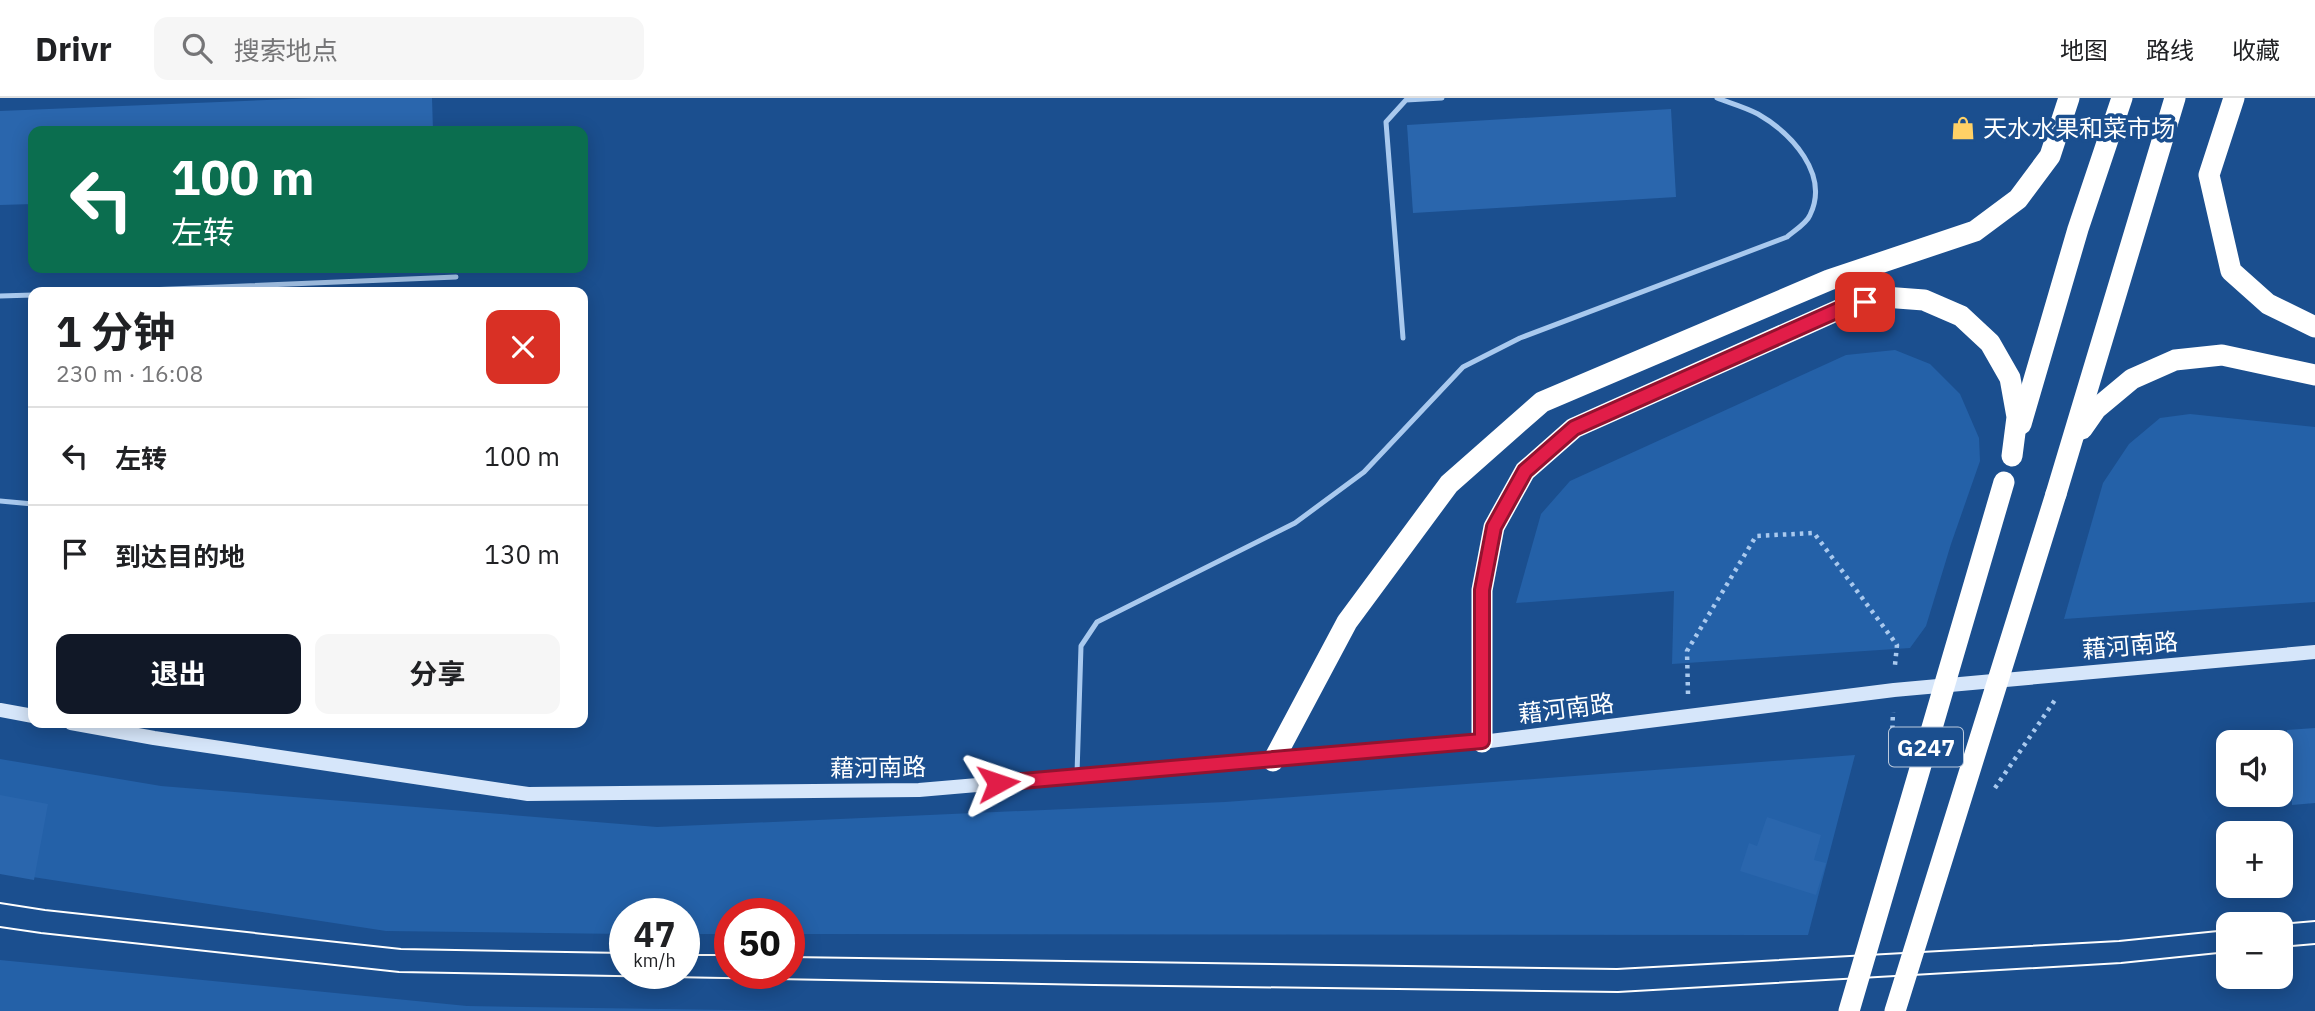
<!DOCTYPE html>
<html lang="zh">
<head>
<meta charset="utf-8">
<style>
  :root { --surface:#fff; --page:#f6f6f6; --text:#202124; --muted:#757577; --line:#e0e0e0; --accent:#111827 }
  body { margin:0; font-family:"IBM Plex Sans","Noto Sans SC",sans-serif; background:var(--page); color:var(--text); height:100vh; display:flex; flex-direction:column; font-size:26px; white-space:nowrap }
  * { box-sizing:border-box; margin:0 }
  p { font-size:23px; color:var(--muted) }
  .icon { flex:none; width:38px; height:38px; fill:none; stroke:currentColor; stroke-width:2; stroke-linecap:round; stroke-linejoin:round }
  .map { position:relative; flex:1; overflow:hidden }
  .sheet { position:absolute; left:28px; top:189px; width:560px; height:441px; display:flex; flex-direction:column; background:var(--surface); border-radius:14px; box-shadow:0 4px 18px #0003 }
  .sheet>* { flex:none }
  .top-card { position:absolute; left:28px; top:28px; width:560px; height:147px; border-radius:14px; box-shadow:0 4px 18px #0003; background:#0b6e4f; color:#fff; overflow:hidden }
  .controls { position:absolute; left:2216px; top:632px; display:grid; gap:14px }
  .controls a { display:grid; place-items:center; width:77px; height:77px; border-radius:14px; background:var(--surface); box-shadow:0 4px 18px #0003; font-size:35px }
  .speed { position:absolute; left:609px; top:800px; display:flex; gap:14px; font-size:35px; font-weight:700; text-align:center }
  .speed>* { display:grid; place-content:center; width:91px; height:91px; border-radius:50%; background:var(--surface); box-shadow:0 4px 18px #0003; line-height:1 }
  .speed small { font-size:18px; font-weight:400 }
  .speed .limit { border:10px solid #d22; background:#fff; color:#111 }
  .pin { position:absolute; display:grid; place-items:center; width:60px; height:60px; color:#fff; margin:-30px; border-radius:14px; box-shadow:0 4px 10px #0006 }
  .me { position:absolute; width:77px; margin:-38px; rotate:85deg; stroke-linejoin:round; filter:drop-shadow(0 0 5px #0008) }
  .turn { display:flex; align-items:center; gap:24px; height:147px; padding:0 28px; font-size:32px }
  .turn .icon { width:91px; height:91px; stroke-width:2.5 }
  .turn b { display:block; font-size:49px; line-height:60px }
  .round { display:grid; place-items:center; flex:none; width:74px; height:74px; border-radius:14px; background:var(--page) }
  .overview { display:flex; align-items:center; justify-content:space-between; height:119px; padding:0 28px }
  h1 { font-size:42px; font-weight:700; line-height:52px }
  .button { display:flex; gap:14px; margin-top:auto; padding:14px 28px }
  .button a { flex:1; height:80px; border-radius:14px; background:var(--accent); color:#fff; font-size:28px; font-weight:700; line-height:80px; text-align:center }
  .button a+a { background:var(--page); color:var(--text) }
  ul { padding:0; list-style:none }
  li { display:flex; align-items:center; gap:21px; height:98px; padding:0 28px; border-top:2px solid var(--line) }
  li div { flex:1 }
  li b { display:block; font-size:26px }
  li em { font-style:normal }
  header { display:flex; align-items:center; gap:42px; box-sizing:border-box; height:98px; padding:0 35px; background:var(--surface); border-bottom:2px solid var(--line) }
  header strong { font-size:33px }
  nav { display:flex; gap:38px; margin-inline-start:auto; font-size:24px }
  .search { width:490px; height:63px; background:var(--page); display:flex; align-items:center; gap:18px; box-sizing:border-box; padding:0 24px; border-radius:14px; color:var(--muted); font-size:26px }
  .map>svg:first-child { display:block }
  .green { fill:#2461a8 }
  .building { fill:#2a66ad }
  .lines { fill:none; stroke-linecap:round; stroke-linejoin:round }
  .path { stroke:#a9c9ee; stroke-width:4.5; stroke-dasharray:3.5 5; stroke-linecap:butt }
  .lane { stroke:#a9c9ee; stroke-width:5 }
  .secondary { stroke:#d6e6fa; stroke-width:14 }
  .highway { stroke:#fff; stroke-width:21 }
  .tram { stroke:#fff; stroke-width:2 }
  .highway-bridge { stroke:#fff; stroke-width:21 }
  .route-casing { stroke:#92132f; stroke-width:18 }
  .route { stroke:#e11d48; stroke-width:12 }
  .labels { text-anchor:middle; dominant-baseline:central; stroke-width:7; stroke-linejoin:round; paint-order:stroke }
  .shield { fill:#1b4f8f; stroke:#bbcadd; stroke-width:2 }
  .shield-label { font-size:23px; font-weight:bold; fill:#fff }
  .poi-label { font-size:24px; fill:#fff; stroke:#1b4f8f; text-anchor:start }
  .street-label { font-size:24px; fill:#fff; stroke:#1b4f8f }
</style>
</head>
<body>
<header>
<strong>Drivr</strong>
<div class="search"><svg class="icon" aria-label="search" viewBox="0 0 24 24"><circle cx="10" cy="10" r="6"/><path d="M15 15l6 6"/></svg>搜索地点</div>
<nav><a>地图</a><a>路线</a><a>收藏</a></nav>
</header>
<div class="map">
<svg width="2315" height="913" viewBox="0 0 2315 913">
  <rect width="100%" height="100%" fill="#1b4f8f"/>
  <g class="green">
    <polygon points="1895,252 1930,266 1960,296 1979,340 1980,363 1951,446 1926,528 1910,550 1672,566 1674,493 1516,505 1541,416 1570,383 1846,257"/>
    <polygon points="2190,316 2315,329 2315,504 2064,521 2103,385 2129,346 2160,320"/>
    <polygon points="1855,657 1808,837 789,836 789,816 730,816 730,836 684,836 684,816 625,816 625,836 386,833 0,774 0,661 161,688 657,729 1225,704"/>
    <polygon points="0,862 467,908 794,913 0,913"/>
  </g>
  <g class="building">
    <polygon points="316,0 432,0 433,33 33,33 33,106 0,107 0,13"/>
    <polygon points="1671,11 1676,99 1413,115 1407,27"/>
    <polygon points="2315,630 2315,705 2292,707 2287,632"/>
    <polygon points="0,697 48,706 34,782 0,776"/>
    <polygon points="1767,719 1821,737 1814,762 1826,765 1816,797 1740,773 1749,745 1757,748"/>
  </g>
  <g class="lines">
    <g class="path">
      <polyline points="1688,596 1687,553 1756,438 1814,435 1897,547 1895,567"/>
      <polyline points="1891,665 1893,614"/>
      <polyline points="1995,690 2055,602"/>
    </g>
    <g class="lane">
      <polyline points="99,194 456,179"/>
      <polyline points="0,198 33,197"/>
      <polyline points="1403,240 1386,24 1406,2 1442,0"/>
      <polyline points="0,403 33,406"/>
      <path d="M1077,676L1081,548L1097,524L1295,425L1364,374L1463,269L1520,240L1787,139C1794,133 1807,125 1810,117C1830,76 1791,35 1758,16C1745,9 1730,5 1717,0"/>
    </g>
    <g class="secondary">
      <polyline points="0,612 33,618"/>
      <polyline points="71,625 154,640 528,696 919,692 1482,644 1894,592 2315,554"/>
    </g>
    <g class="highway">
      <polyline points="2234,0 2209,77 2231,173 2268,206 2315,229"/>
      <polyline points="2021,326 2078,131 2122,0"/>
      <polyline points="2082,331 2096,311 2132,281 2175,262 2222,257 2315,277"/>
      <polyline points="2056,396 2175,0"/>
      <polyline points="1482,644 1482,492 1494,429 1525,373 1574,330 1845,209 1884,199 1924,202 1961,218 1990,245 2010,280 2017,319 2012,358"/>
      <polyline points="1273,663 1347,524 1449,386 1542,304 1829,182 1975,133 2018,101 2050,58 2069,0"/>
    </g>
    <g class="tram">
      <polyline points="0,805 45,812 401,851 625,855"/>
      <polyline points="2280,826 2315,823"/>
      <polyline points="0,829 41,835 399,874 1094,887 1618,894 2121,865 2228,854"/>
      <polyline points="2280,849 2315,846"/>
      <polyline points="684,857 730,857"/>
      <polyline points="789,859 1617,871 2119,843 2228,832"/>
    </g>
    <g class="highway-bridge">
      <polyline points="1849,913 2004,384"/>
      <polyline points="1895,913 2056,396"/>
    </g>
  </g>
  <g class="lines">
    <g class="route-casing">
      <polyline id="route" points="998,685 1482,643 1482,492 1494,429 1525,373 1574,330 1845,209 1865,204"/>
    </g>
    <use href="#route" class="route"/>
  </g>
  <defs>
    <g id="shop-bare" transform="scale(1.89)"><path d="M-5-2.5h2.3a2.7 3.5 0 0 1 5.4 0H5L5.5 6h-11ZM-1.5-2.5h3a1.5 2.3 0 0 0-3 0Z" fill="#ffd166" stroke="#1b4f8f" stroke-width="2.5" paint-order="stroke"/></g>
  </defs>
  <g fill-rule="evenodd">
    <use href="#shop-bare" x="1963" y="30"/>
  </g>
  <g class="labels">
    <rect class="shield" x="1889" y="629.5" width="74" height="39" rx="5"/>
    <g class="shield-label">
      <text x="1926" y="649">G247</text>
    </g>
    <g class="poi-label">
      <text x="1983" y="30">天水水果和菜市场</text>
    </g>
    <g class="street-label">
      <text transform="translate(2130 547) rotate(-5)">藉河南路</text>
      <text transform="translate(1566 610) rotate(-7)">藉河南路</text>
      <text transform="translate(878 669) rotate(-1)">藉河南路</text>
    </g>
  </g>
</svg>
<div class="controls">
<a><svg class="icon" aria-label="sound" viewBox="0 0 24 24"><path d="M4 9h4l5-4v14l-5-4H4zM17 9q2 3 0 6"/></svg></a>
<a>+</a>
<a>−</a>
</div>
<div class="speed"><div>47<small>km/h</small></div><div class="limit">50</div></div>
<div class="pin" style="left:1865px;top:204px;background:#d93025"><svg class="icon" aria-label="arrive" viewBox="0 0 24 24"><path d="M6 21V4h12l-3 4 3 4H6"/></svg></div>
<svg class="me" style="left:998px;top:685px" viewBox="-20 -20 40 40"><path d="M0-17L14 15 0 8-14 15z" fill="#e11d48" stroke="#fff" stroke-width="4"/></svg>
<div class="top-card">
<div class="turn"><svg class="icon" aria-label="left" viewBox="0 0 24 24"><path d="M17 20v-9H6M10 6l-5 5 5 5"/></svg><div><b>100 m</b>左转</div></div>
</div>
<section class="sheet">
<div class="overview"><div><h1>1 分钟</h1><p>230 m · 16:08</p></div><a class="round" style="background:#d93025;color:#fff"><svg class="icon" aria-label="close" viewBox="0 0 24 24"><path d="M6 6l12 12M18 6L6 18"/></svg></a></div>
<ul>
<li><svg class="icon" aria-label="left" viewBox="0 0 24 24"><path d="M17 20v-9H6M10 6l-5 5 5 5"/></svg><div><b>左转</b></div><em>100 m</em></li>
<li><svg class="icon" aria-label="arrive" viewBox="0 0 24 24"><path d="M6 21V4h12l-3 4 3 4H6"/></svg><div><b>到达目的地</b></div><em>130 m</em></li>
</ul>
<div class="button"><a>退出</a><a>分享</a></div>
</section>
</div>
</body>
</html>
